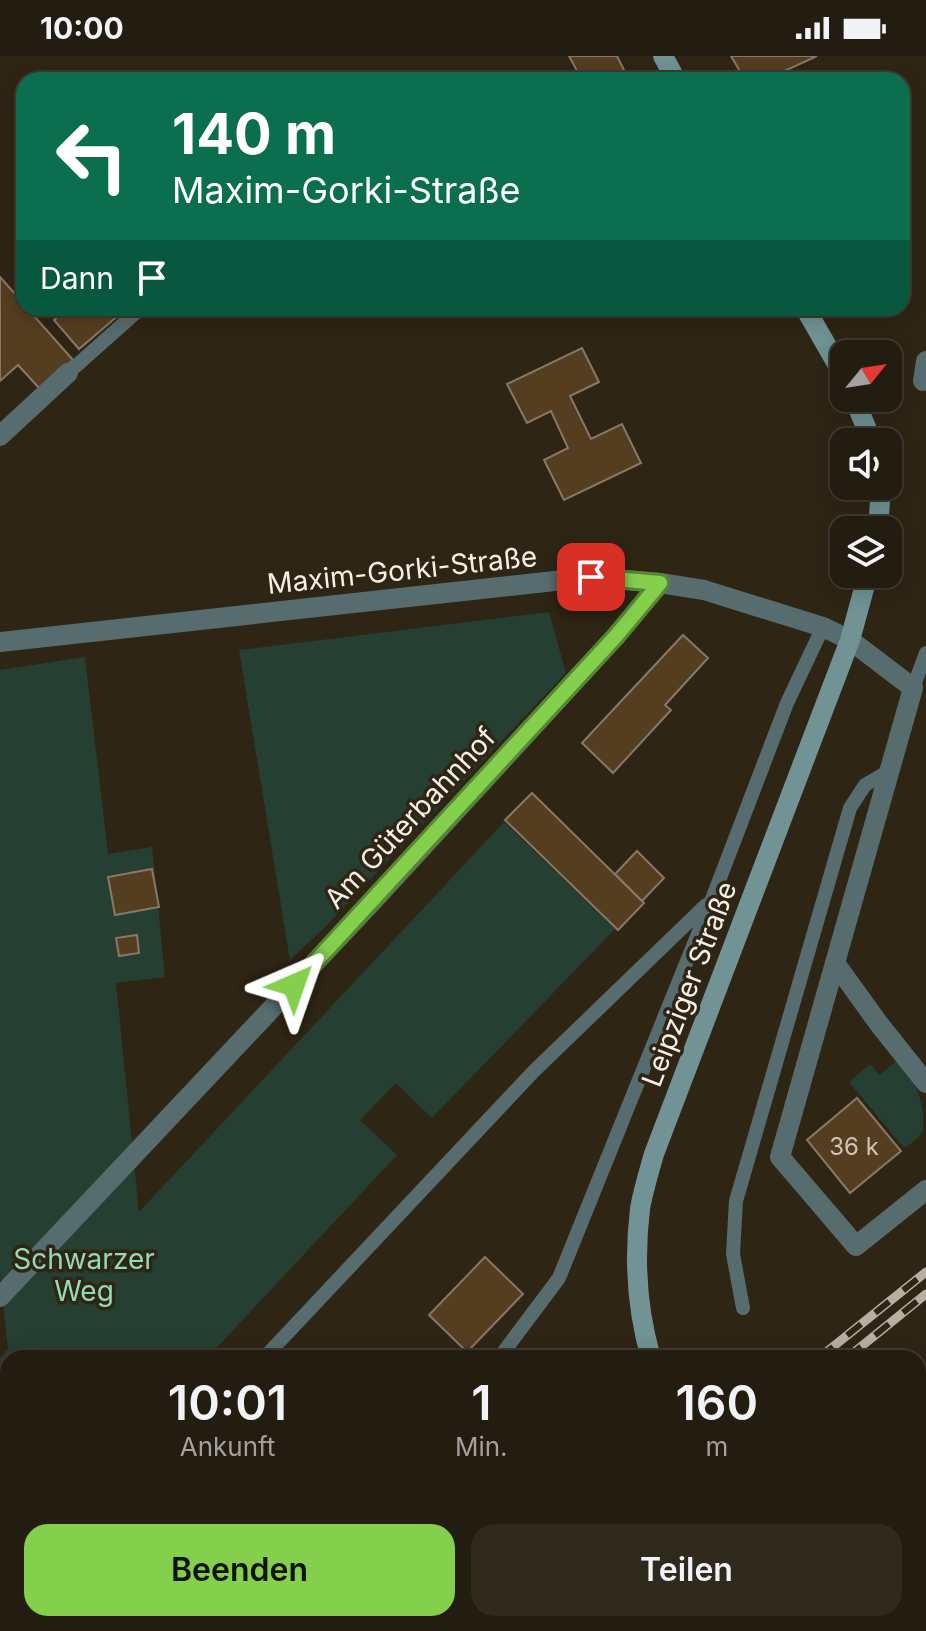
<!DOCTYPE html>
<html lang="de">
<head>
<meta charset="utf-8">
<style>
  :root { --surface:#231c10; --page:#2f291e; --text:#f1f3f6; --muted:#a3a19f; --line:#403a30; --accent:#84d04d }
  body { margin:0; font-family:Inter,sans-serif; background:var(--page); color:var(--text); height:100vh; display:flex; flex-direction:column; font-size:30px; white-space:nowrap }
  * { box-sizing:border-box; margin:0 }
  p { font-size:26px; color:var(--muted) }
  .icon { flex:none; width:44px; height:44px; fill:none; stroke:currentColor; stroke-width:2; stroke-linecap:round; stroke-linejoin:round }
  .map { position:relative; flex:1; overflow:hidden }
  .side { position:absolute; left:0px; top:1294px; width:926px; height:282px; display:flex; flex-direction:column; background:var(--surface); border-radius:24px 24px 0 0; box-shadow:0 4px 20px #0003,0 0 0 2px var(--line) }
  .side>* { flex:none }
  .top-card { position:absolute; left:16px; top:16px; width:894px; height:244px; border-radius:24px; box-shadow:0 4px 20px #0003,0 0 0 2px var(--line); background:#0b6e4f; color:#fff; overflow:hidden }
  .needle { width:52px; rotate:60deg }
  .tools { position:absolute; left:830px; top:284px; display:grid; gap:16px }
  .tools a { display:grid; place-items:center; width:72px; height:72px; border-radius:16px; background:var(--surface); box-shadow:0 4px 20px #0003,0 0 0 2px var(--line); font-size:40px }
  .pin { position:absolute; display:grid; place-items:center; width:68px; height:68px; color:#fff; margin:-34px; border-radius:16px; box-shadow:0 4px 12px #0006 }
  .me { position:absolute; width:88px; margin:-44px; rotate:43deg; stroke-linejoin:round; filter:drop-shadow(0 0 6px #0008) }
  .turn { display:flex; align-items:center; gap:28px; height:168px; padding:0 24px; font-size:36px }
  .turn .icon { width:104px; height:104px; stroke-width:2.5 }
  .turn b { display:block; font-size:56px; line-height:68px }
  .then { display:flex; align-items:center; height:76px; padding:0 24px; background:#0003; gap:16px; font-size:30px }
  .eta { display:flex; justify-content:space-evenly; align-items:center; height:136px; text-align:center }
  .eta b { font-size:48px; font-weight:600; line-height:56px }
  .cta { display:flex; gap:16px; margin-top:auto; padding:16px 24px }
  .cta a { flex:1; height:92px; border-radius:24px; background:var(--accent); color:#111; font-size:32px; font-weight:600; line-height:92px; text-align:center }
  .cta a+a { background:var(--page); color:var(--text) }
  .status { display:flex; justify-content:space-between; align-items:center; height:56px; padding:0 40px; background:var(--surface); direction:ltr }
  .status svg { height:22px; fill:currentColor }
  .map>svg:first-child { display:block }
  .industrial { fill:#3d2f22 }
  .green { fill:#253f32 }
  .building { fill:#553d20; stroke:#877868; stroke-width:2 }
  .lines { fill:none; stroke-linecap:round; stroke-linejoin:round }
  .lane { stroke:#576c6e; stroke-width:14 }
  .street { stroke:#576c6e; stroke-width:20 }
  .secondary { stroke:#719396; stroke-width:20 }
  .rail-casing { stroke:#b7afa3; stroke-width:9 }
  .rail { stroke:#2f2515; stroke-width:6; stroke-dasharray:18; stroke-linecap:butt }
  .route-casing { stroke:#568732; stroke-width:20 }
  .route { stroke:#84d04d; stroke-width:14 }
  .labels { text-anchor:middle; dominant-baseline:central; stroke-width:7; stroke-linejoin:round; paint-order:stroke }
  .number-label { font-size:24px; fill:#cec3b4 }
  .street-label { font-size:28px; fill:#f7f0e6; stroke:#2f2515 }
  .park-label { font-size:28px; fill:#95dab7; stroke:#2f2515 }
</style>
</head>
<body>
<div class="status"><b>10:00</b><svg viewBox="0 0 49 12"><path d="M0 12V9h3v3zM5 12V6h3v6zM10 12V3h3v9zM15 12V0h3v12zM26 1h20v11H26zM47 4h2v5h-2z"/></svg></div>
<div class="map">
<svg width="926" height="1575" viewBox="0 0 926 1575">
  <rect width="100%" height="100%" fill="#2f2515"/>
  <polygon class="industrial" points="926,1446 926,1575 829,1575 826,1568 918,1568 918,1453"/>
  <g class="green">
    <polygon points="549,556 566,617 328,868 290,904 239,594"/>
    <polygon points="85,601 108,798 152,791 165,921 116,927 139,1156 504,766 615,873 432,1062 396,1027 360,1064 397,1099 207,1302 8,1302 8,1514 0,1523 0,1302 8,1293 0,1217 0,614"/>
    <path d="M898,1004C914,1024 926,1046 923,1074C920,1082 910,1088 904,1092L849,1026L870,1008L879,1019Z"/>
  </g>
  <g class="building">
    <polygon points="569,0 617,0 624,14 605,24 582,24"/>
    <polygon points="731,0 817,0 765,24 745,24"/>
    <polygon points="0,221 24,248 24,252 27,252 73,304 40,333 18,309 0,325"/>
    <polygon points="68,252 127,252 79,293 54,264"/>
    <polygon points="582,292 599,326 570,340 591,383 622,368 641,407 564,444 544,404 568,392 551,355 527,367 507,328"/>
    <polygon points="683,579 708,602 665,649 671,654 613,717 582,687"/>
    <polygon points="532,737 644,847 618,874 505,764"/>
    <polygon points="637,795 664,822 642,845 615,818"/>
    <polygon points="152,813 159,851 115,859 108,821"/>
    <polygon points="137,879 139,897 119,900 116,882"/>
    <polygon points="857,1042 901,1095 850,1137 807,1084"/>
    <polygon points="485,1201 523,1238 467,1296 429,1259"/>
  </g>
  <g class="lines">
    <g class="lane">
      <polyline points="68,317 141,252"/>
      <polyline points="913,632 926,597"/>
      <polyline points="743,1252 733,1198 736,1145 850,752 865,729 889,715"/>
      <polyline points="264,1302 534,1015 706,849"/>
      <polyline points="499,1302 559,1222 712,843 787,647 823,571"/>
      <polyline points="7,1575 14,1568"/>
      <polyline points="251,1575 257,1568"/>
    </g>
    <g class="street">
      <polyline points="923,325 926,305"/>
      <polyline points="0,380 68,317"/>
      <polyline points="0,586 591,521 660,527 704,534 823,571 850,584 913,632 835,907 879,968 926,1027"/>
      <polyline points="835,907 780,1101 856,1190 926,1134"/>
      <polyline points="0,1241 374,844 616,580 660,527"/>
    </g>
    <g class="secondary">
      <polyline points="663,0 676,24"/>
      <polyline points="805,252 844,320"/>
      <polyline points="854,342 872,386"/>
      <polyline points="878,474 880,445 879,430"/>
      <path d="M651,1302C637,1254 634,1203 640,1153C643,1135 649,1116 654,1098L850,584L868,518"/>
      <polyline points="747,1568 750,1575"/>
    </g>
    <g class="rail-casing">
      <g id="rail">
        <polyline points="819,1302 926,1216"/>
        <polyline points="847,1302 926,1238"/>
        <polyline points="918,1352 926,1344"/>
        <polyline points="918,1377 926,1369"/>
        <polyline points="481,1575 489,1568"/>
        <polyline points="509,1575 517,1568"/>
        <polyline points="695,1575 702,1568"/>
        <polyline points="721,1575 728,1568"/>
      </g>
    </g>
    <use href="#rail" class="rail"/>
  </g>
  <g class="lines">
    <g class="route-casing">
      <polyline id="route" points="294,929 616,580 660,527 591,521"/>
    </g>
    <use href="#route" class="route"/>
  </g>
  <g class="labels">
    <g class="number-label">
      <text x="854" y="1090">36 k</text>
    </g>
    <g class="street-label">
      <text transform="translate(402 514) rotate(-6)">Maxim-Gorki-Straße</text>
      <text transform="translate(410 762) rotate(-47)">Am Güterbahnhof</text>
      <text transform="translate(689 928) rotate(-69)">Leipziger Straße</text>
    </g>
    <g class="park-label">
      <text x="84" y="1203">Schwarzer<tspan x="84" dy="32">Weg</tspan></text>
    </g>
  </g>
</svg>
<div class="tools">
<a><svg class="needle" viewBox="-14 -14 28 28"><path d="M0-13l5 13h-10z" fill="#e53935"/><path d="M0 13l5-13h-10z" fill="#a3a19f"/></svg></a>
<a><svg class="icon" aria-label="sound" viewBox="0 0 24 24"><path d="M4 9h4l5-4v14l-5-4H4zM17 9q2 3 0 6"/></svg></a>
<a><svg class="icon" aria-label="layers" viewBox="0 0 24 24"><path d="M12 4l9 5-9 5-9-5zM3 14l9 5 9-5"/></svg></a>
</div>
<div class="pin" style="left:591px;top:521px;background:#d93025"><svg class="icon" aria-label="arrive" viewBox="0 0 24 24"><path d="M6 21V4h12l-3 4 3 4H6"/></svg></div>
<svg class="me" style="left:294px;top:929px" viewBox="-20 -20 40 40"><path d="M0-17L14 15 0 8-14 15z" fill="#84d04d" stroke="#fff" stroke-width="4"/></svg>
<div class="top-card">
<div class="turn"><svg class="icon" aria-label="left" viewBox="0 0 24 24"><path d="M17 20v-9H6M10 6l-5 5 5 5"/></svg><div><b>140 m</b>Maxim-Gorki-Straße</div></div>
<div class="then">Dann<svg class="icon" aria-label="arrive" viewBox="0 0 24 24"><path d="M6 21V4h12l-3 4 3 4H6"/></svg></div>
</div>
<section class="side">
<div class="eta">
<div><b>10:01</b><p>Ankunft</p></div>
<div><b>1</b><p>Min.</p></div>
<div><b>160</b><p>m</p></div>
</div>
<div class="cta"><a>Beenden</a><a>Teilen</a></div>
</section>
</div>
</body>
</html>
